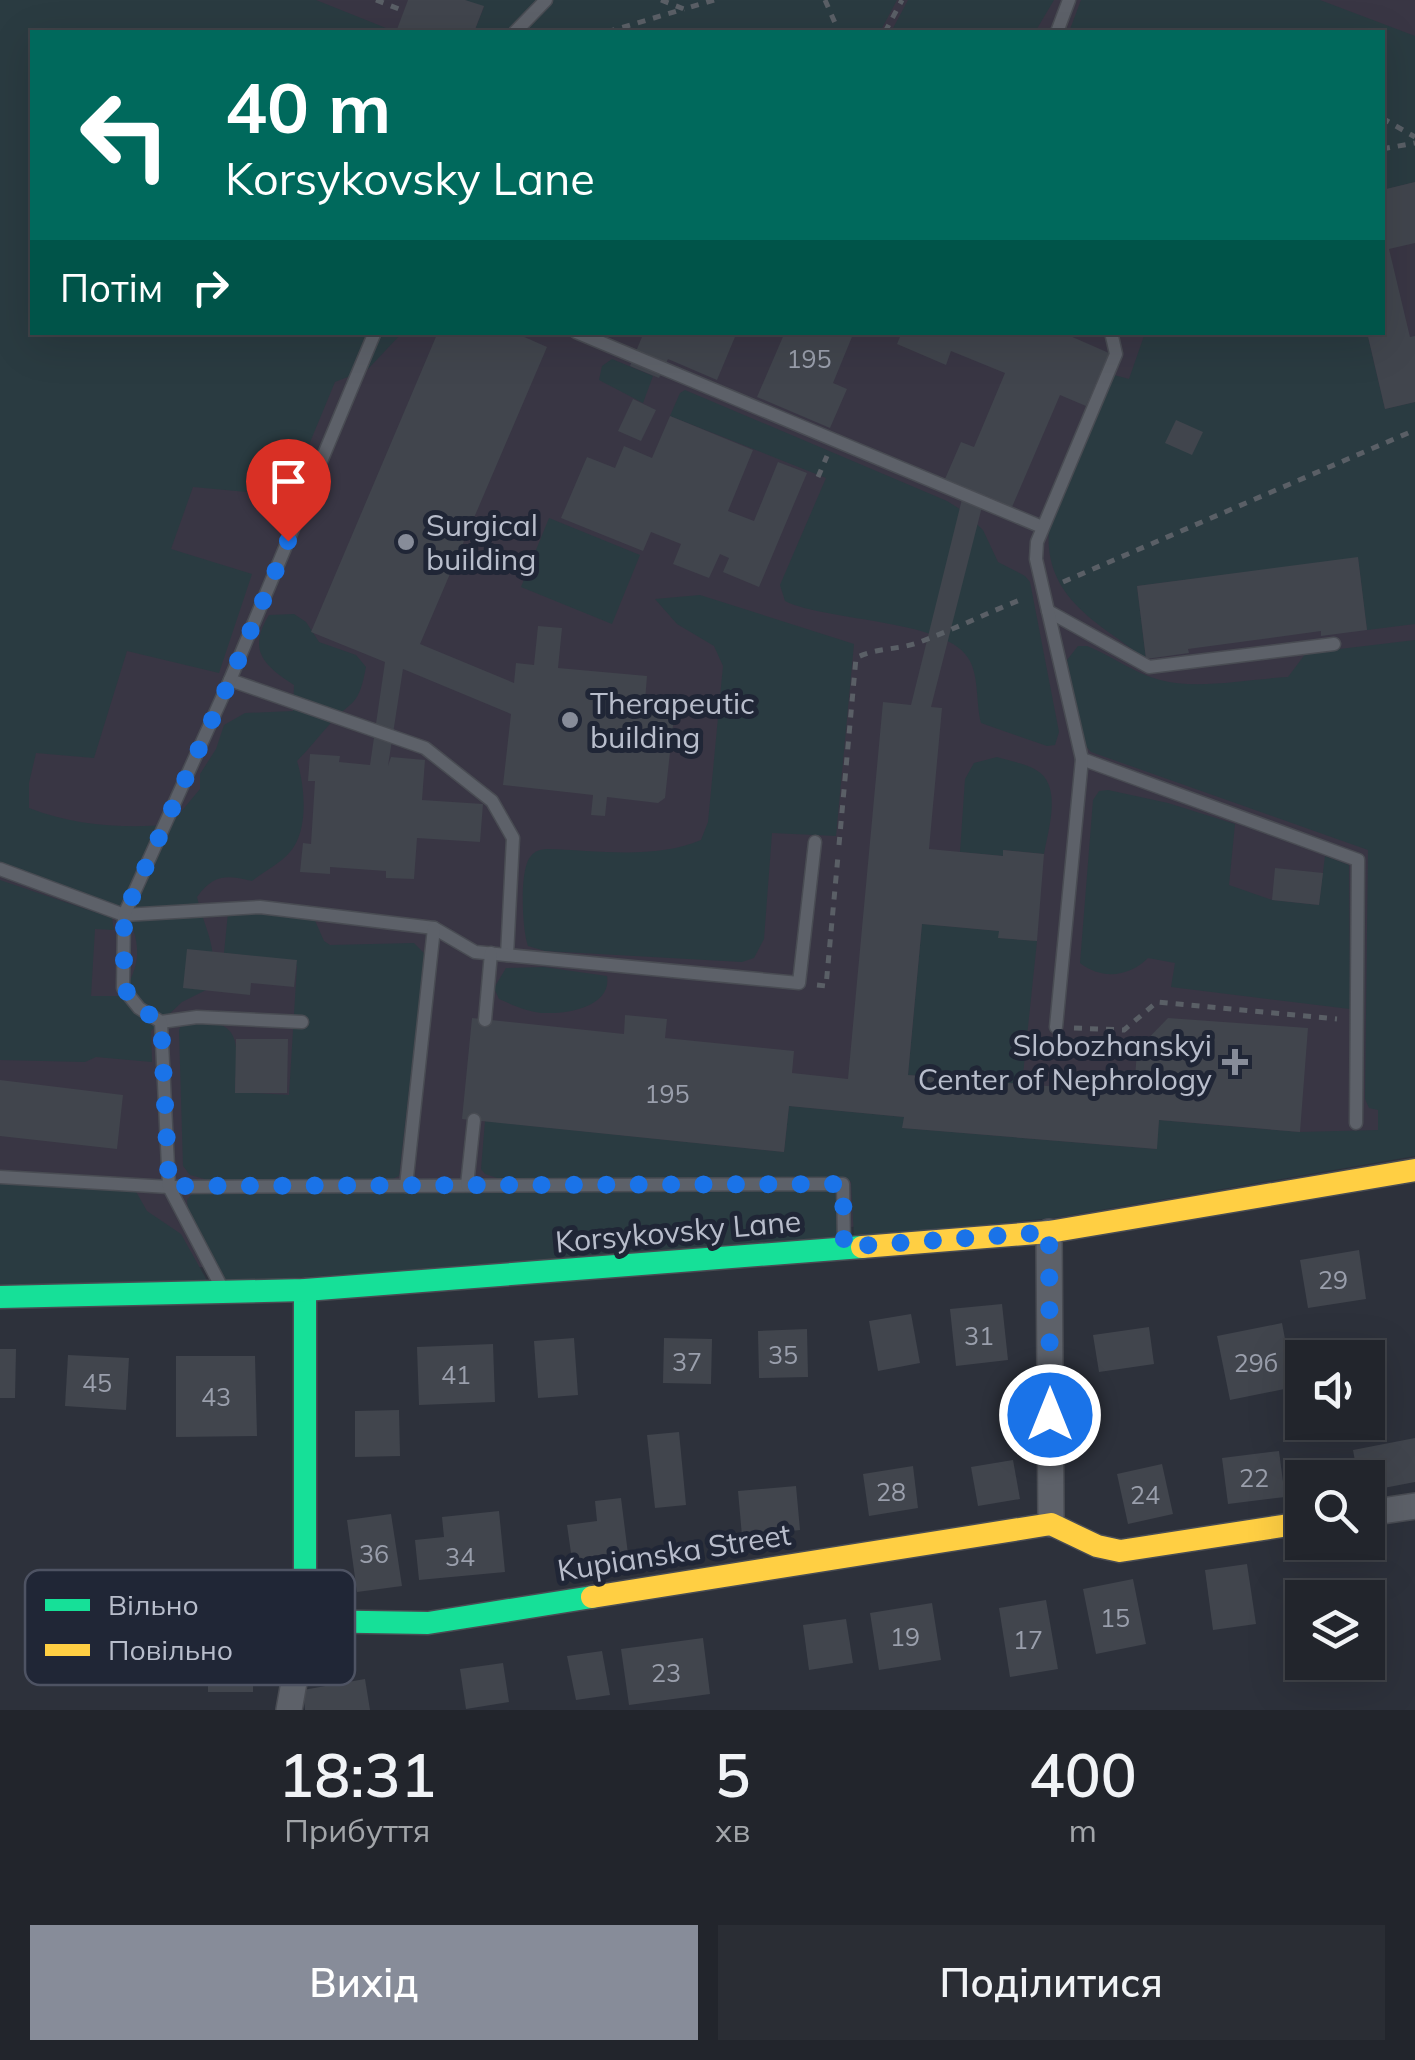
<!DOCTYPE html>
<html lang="uk">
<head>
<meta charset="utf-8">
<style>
  :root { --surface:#22252c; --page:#2a2d34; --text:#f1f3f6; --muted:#a2a5a9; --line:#3f4248; --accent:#878c99 }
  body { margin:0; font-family:Mulish,sans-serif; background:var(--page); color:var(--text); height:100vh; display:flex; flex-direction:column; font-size:38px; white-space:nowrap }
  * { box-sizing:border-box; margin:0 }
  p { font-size:32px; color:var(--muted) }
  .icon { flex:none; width:55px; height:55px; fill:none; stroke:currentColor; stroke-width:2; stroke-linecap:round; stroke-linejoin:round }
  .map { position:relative; height:1710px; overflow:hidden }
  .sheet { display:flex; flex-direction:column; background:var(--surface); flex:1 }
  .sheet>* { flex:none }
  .banner { position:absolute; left:30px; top:30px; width:1355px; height:305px; border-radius:0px; box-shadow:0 10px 40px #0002,0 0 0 2px var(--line); background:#00695c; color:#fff; overflow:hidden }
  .buttons { position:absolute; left:1285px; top:1340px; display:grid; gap:20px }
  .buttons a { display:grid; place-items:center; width:100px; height:100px; border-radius:0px; background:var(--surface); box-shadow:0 10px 40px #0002,0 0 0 2px var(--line); font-size:50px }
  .pin { position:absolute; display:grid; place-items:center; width:85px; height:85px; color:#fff; margin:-102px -42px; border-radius:50% 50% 50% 0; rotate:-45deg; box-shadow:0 0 10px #0007 }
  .pin .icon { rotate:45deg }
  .me { position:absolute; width:110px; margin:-55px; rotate:0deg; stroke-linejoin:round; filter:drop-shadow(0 0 8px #0008) }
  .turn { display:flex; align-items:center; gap:35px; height:210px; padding:0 30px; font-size:45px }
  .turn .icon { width:130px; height:130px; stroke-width:2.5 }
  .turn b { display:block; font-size:70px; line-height:85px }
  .then { display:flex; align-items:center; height:95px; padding:0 30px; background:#0003; gap:20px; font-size:38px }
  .eta { display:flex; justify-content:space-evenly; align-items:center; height:170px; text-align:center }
  .eta b { font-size:60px; font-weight:600; line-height:70px }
  .button { display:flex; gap:20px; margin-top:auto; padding:20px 30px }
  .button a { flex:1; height:115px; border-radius:0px; background:var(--accent); color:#fff; font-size:40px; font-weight:600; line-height:115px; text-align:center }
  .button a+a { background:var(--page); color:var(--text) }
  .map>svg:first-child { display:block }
  .medical { fill:#393644; fill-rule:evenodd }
  .green { fill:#2a3b41 }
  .building { fill:#41454d }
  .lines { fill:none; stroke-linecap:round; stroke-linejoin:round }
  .lane-casing { stroke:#494c53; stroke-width:15 }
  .street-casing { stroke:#494c53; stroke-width:28 }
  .fast-casing { stroke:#494c53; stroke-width:25 }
  .slow-casing { stroke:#494c53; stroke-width:25 }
  .path { stroke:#5a5f66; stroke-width:5; stroke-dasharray:8 8; stroke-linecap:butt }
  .lane { stroke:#5d6169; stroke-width:12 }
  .street { stroke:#5d6169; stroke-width:25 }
  .fast { stroke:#16e098; stroke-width:22 }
  .slow { stroke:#ffcf43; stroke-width:22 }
  .route { stroke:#1a73e8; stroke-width:18; stroke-dasharray:0 32.4 }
  .poi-dot { fill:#878c99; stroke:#202636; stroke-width:4 }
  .labels { text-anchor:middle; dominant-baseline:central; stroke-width:10; stroke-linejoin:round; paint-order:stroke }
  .number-label { font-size:25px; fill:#9a9fac }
  .poi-label { font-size:30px; fill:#b8bdcb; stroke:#202636; text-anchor:start }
  .street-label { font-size:30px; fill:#b8bdcb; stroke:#202636 }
  .key { fill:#202636; stroke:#4e5363; stroke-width:2.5 }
  .key-label { font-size:28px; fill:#b8bdcb }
</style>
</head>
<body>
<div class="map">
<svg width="1415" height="1710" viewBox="0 0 1415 1710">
  <rect width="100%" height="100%" fill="#2d313b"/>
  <path class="medical" d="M0,0H1415V1151L1054,1213L265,1267L0,1268ZM32,32H1382V332H32Z"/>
  <g class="green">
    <path d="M0,0H316L396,32H32V332L402,333L368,369L335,382L284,505L247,492L193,487L171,549L252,574L219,673L127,651L94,758L36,753L29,783V808C75,826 121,828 170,825L200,789V774L216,749L224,725L245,713L293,711L294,685C264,666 247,650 269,615L294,614L306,622L319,642L356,655L366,667C358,709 353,698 329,725C318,737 309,749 297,761C305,787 309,830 290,852C281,863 263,872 252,881C226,875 214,874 197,897C206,935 222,951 206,990L182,1002L151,1031L152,1062L96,1057L85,1062L0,1060V880L112,918L114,930L95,929L91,996H120C142,968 143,938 122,910L0,863Z"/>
    <polygon points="465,0 897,0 880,32 474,32 484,7"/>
    <polygon points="908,0 1054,0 1035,32 891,32"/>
    <polygon points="1081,0 1320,0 1415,36 1415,182 1383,190 1382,32 1069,32"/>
    <path d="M1145,333H1367L1385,409L1415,402V624L1367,630L1358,558L1137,586L1146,659C1099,623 1043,598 1049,528L1114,375L1129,379Z"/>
    <polygon points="612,359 653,376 643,403 599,380 602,366"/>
    <path d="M685,390L947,501L963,511L983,530L998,562L1025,576L1030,582L1059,732L1055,745L1047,746L981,723C976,704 979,679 970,661C950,619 827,622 785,601L780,585L826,478L670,416L680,393Z"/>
    <polygon points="549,518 640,555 612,624 521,587"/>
    <path d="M700,595L854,644L836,836L772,833L764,939L754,958L742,962L545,951L528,946C522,930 519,868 531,856C535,851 539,850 546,849C595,850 655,860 701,840L708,822L723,666L714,646L677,624L655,599Z"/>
    <path d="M1415,640V1156L1054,1218L854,1237L851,1182L845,1178L500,1179L485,1174L481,1169L485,1121L784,1152L789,1106L904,1117L903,1128L1156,1149L1159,1120L1299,1132L1378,1130V1110L1369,1108L1365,1099L1368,850L1091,752L1084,744L1067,660L1078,646H1087C1112,656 1134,673 1160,680C1198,690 1248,679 1288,677L1306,653Z"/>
    <path d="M997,757C1009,761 1025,763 1036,770C1063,785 1048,830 1044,854L1004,850L1003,856L960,852L965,779L974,763Z"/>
    <path d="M1108,790L1168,803L1235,824L1229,885L1272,900L1319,905L1325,856L1349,865L1350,1009L1171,987L1175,963L1148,958C1129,977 1102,980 1080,963L1093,800L1099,791Z"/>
    <path d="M228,913L313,916L324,941L330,945L414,943L425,954L399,1176L390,1180L212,1181L190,1175L183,1166L179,1030L182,1024C191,1021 198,1022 207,1022C247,1024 235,1062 235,1092L289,1095L297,966L290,960L224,953Z"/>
    <polygon points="922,924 999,931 999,938 1037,941 1022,1084 908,1075"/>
    <path d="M544,967L607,976C612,1005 570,1014 546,1013C530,1013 513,1005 499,999L494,988L506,968Z"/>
    <polygon points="0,1179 134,1188 147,1211 181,1234 209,1284 0,1285"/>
    <polygon points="838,1187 839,1239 224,1283 188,1209 187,1200 192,1194"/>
  </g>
  <g class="building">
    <polygon points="408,0 465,0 484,6 474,32 396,32"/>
    <polygon points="1415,182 1415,243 1389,249 1410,337 1415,336 1415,402 1385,409 1367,332 1382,332 1382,190"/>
    <polygon points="438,332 513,332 547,347 420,644 514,683 516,663 534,665 538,626 562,628 558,668 647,676 645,701 675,707 665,798 658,803 607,797 605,816 591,815 593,795 503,785 511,714 403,669 388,766 391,757 425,760 422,800 483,804 480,842 417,838 414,879 386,878 386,871 330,867 330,874 300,872 303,843 311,844 315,781 308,781 310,754 340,756 339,762 370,765 385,662 311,632"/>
    <polygon points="644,332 737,332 717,380 668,359 659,378 630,366"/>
    <polygon points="785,332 854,332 833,383 847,389 830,428 757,397"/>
    <polygon points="902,332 1061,332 1109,353 1086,406 1060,395 1012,507 985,495 931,707 942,708 929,849 1003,856 1003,850 1044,854 1037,941 998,938 999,931 922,924 908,1075 1134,1093 1137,1050 1168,1018 1308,1028 1300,1132 1159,1120 1157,1149 902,1128 904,1117 789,1106 784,1152 462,1119 472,1018 624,1034 625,1015 667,1019 665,1038 794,1051 792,1073 848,1079 883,702 911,705 965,487 945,479 961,442 974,447 1005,373 951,351 946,365 897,344"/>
    <polygon points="633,399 656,410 641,441 618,431"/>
    <polygon points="670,416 753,450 728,511 754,521 778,462 807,473 759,587 723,572 729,558 720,554 709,578 673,564 681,544 651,532 643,551 561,518 587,457 615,468 624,446 652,458"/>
    <polygon points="1176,420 1203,432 1192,455 1165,443"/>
    <polygon points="1358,557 1367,630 1321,636 1321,631 1188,649 1189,653 1146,659 1137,586"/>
    <polygon points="1275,868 1323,873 1319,905 1272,900"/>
    <polygon points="187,949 297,960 294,987 251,983 250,995 183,988"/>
    <polygon points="236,1039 288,1039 287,1093 235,1093"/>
    <polygon points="0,1080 123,1095 117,1149 0,1136"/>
    <polygon points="1359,1250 1366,1299 1308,1308 1300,1260"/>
    <polygon points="1002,1304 1008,1360 956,1366 950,1309"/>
    <polygon points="911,1314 920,1363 878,1371 869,1321"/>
    <polygon points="1282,1323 1294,1387 1230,1400 1217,1336"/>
    <polygon points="1149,1327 1154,1364 1099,1372 1093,1335"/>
    <polygon points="807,1329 808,1377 759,1378 758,1331"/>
    <polygon points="574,1338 578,1395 538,1398 534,1341"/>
    <polygon points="664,1338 712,1339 711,1384 663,1383"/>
    <polygon points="493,1344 495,1402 419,1405 417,1347"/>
    <polygon points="0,1349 16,1349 15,1398 0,1398"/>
    <polygon points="68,1355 129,1358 126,1410 65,1406"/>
    <polygon points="176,1356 255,1356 257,1436 176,1437"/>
    <polygon points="399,1410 400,1456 355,1457 355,1411"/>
    <polygon points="679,1432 686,1505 655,1508 647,1435"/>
    <polygon points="1415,1438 1415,1482 1368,1491 1368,1478 1358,1478 1353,1450"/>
    <polygon points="1279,1451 1285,1497 1228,1504 1222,1458"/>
    <polygon points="1013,1460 1020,1499 978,1506 971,1467"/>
    <polygon points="1162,1464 1173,1514 1128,1524 1117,1474"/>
    <polygon points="913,1466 918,1508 869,1516 863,1474"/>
    <polygon points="796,1486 800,1530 742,1536 738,1491"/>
    <polygon points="621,1498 628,1554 572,1560 567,1525 597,1521 595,1501"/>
    <polygon points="499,1511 505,1572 419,1580 415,1540 444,1537 442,1517"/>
    <polygon points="391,1514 402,1586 357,1592 347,1520"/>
    <polygon points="1247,1564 1256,1624 1213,1630 1205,1570"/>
    <polygon points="1133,1579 1146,1644 1096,1654 1083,1589"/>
    <polygon points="1046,1600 1058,1669 1010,1677 999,1608"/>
    <polygon points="932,1603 941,1660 879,1670 870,1613"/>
    <polygon points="846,1619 853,1663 809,1670 803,1625"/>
    <polygon points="253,1634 253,1692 208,1692 208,1635"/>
    <polygon points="703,1638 710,1694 629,1705 621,1649"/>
    <polygon points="602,1651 610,1695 576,1700 567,1656"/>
    <polygon points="503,1663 509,1702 466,1709 460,1669"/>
    <polygon points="365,1679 370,1710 305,1710 303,1690"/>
  </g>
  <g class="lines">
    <g class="lane-casing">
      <g id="lane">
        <polyline points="515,32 546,0"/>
        <polyline points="1057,32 1069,0"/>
        <polyline points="576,332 1042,527"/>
        <polyline points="1048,611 1149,667 1334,644"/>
        <polyline points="230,680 425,748 492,801 513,838 507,955"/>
        <polyline points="1082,759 1358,860 1356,1123"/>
        <polyline points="0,869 124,915 260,907 434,928 475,952 799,983 815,842"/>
        <polyline points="485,1020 491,953"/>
        <polyline points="161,1022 197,1017 302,1022"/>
        <polyline points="1056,1027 1082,759 1036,559 1037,542 1116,354 1111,332"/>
        <polyline points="0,1177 169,1187 843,1184 844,1245"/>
        <polyline points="467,1185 474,1120"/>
        <polyline points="406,1186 434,928"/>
        <polyline points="222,1288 169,1187 161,1022 139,1008 123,988 124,915 230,680 375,332"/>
      </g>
    </g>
    <g class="street-casing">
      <g id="street">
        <polyline points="1049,1232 1051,1524"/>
        <polyline points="1368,1513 1415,1506"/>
        <polyline points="289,1710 305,1621"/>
      </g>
    </g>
    <g class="fast-casing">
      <g id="fast">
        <polyline points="305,1290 305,1621 428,1623 592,1597"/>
        <polyline points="0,1297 305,1290 862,1247"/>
      </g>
    </g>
    <g class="slow-casing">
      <g id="slow">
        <polyline points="862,1247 1049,1232 1415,1170"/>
        <polyline points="592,1597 1051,1524 1097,1546 1120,1551 1302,1523"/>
      </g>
    </g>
    <g class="path">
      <polyline points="376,0 404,11"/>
      <polyline points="661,0 684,9 714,0"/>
      <polyline points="825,0 839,32"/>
      <polyline points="607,32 684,9"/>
      <polyline points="885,32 902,0"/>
      <polyline points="1382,118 1415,137"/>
      <polyline points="1382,149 1415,143"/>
      <polyline points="818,477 827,456"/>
      <polyline points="1063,582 1415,430"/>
      <path d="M839,845L856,658C874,648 897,650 917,643C953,630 989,612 1025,598"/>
      <polyline points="817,985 826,986 838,856"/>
      <polyline points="1074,1028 1124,1030 1157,1002 1337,1019"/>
    </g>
    <use href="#lane" class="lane"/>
    <use href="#street" class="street"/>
    <use href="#fast" class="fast"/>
    <use href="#slow" class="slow"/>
  </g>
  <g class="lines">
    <polyline class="route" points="288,541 230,680 124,915 124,988 139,1008 161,1022 169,1186 843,1184 844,1247 1049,1232 1050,1415"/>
  </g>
  <g class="poi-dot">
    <circle cx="406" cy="542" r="10"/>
    <circle cx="570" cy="720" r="10"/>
    <path d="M1230 1047h10v10h10v10h-10v10h-10v-10h-10v-10h10z"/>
  </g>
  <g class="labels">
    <g class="number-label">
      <text x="809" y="358">195</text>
      <text x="667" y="1093">195</text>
      <text x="1333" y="1279">29</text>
      <text x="979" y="1335">31</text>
      <text x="783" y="1354">35</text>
      <text x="687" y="1361">37</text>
      <text x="1256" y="1362">29б</text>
      <text x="456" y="1374">41</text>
      <text x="97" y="1382">45</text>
      <text x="216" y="1396">43</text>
      <text x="1254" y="1477">22</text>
      <text x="891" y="1491">28</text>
      <text x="1145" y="1494">24</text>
      <text x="374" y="1553">36</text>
      <text x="460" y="1556">34</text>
      <text x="1115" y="1617">15</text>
      <text x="905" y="1636">19</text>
      <text x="1028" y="1639">17</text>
      <text x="666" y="1672">23</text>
    </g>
    <g class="poi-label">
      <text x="426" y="525">Surgical<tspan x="426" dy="34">building</tspan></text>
      <text x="590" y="703">Therapeutic<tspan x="590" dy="34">building</tspan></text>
      <text x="1212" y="1045" text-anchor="end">Slobozhanskyi<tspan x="1212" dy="34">Center of Nephrology</tspan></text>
    </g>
    <g class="street-label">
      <text transform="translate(678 1231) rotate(-5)">Korsykovsky Lane</text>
      <text transform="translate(674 1552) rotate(-9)">Kupianska Street</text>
    </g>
  </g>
  <rect x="25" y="1570" width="330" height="115" rx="15" class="key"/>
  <rect x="45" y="1599" width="45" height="12" fill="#16e098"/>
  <rect x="45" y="1644" width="45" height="12" fill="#ffcf43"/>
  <g class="key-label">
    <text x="108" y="1615">Вільно</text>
    <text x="108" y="1660">Повільно</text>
  </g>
</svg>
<div class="buttons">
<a><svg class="icon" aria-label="sound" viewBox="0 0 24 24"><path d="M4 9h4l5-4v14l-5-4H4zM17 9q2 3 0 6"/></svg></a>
<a><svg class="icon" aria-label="search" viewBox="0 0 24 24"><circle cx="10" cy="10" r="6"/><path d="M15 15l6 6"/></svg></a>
<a><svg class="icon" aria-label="layers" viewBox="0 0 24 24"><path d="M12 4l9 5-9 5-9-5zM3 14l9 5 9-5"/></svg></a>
</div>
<div class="pin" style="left:288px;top:541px;background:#d93025"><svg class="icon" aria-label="arrive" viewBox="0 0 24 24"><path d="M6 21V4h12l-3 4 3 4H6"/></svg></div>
<svg class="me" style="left:1050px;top:1415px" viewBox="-20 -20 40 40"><circle r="17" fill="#1a73e8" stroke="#fff" stroke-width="3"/><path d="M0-11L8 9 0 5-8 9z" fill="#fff"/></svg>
<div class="banner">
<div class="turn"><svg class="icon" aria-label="left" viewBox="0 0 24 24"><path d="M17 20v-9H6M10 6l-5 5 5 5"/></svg><div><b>40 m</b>Korsykovsky Lane</div></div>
<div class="then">Потім<svg class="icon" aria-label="right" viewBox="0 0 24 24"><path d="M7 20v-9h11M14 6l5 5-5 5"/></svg></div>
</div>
</div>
<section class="sheet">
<div class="eta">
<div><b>18:31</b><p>Прибуття</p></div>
<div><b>5</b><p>хв</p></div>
<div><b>400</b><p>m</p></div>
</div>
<div class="button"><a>Вихід</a><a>Поділитися</a></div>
</section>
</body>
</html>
